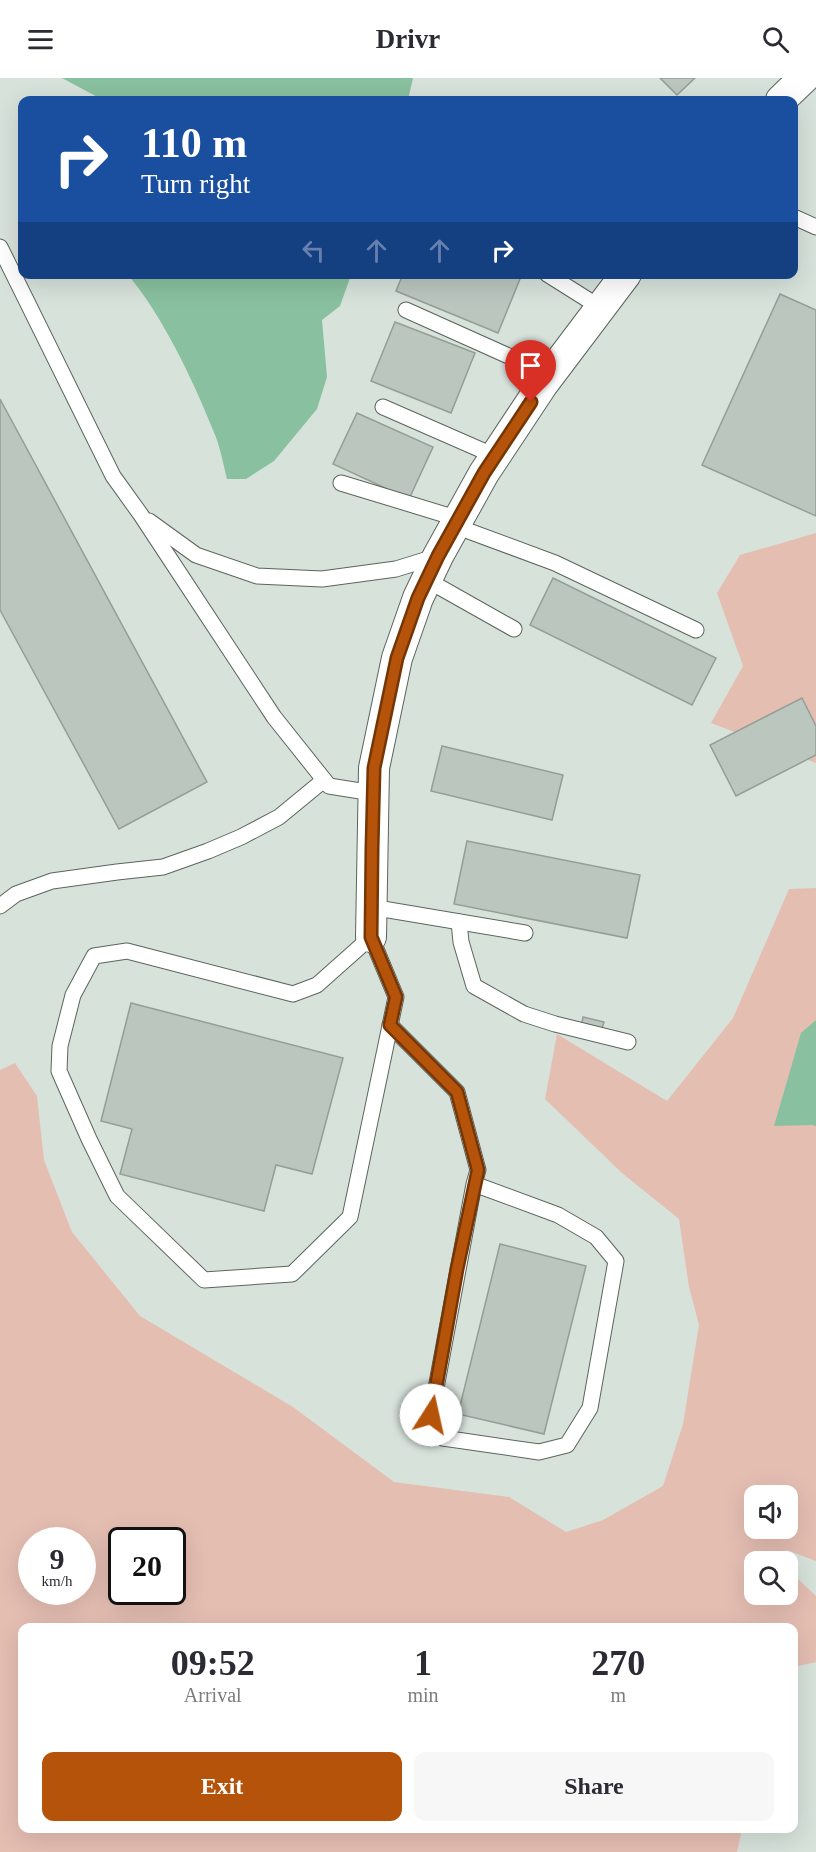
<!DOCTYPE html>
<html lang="en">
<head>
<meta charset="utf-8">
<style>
  :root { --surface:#fff; --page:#f7f7f7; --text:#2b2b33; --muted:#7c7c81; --accent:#b45309 }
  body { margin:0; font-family:Georgia,serif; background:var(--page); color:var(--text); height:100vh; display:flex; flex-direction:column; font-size:22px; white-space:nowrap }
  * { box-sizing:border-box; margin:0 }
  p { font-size:20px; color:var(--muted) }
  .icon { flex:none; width:33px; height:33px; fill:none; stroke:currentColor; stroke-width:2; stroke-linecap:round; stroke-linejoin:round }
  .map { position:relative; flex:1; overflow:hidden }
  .drawer { position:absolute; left:18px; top:1545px; width:780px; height:210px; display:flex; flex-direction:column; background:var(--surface); border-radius:12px; box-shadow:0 6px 24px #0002 }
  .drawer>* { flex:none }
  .banner { position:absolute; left:18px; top:18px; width:780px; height:183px; border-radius:12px; box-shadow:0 6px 24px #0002; background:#1a4fa0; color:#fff; overflow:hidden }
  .fabs { position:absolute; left:744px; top:1407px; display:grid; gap:12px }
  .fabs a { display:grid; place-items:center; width:54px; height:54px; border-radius:12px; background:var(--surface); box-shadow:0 6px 24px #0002; font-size:30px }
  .speed { position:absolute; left:18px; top:1449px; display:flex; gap:12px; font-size:30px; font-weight:700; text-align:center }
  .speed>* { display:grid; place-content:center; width:78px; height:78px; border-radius:50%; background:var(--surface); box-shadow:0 6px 24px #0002; line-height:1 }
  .speed small { font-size:15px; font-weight:400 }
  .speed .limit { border:3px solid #111; border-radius:9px; background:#fff; color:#111 }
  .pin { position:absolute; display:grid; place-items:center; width:51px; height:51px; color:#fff; margin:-62px -26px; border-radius:50% 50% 50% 0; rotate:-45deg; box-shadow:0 0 6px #0007 }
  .pin .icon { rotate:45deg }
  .me { position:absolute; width:66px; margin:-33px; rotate:10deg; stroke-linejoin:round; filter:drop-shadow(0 0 4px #0008) }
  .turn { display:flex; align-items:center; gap:21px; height:126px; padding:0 24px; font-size:27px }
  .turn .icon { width:78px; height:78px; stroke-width:2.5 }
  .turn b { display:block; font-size:42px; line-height:51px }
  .lanes { display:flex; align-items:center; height:57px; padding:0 24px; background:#0003; justify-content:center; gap:30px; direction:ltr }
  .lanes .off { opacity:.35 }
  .eta { display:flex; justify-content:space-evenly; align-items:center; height:102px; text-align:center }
  .eta b { font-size:36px; font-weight:700; line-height:42px }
  .button { display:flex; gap:12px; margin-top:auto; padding:12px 24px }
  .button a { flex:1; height:69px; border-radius:12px; background:var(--accent); color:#fff; font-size:24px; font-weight:700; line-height:69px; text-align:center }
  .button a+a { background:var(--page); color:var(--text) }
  header { display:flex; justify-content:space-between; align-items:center; height:78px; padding:0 24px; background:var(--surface); font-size:27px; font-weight:700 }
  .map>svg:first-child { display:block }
  .green { fill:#e5beb2; fill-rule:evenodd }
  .water { fill:#89c09f }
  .building { fill:#bbc6bf; stroke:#949e97; stroke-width:1.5 }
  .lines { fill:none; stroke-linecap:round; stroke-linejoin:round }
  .lane-casing { stroke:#5b655f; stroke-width:17 }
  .street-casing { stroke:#5b655f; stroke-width:32 }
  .lane { stroke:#fff; stroke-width:15 }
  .street { stroke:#fff; stroke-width:30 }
  .route-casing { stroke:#753606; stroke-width:15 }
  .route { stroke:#b45309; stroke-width:10 }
</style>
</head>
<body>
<header><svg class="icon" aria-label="menu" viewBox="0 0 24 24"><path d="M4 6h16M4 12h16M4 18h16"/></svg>Drivr<svg class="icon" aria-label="search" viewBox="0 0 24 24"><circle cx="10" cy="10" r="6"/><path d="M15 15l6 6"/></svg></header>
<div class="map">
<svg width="816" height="1774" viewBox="0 0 816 1774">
  <rect width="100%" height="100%" fill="#d7e2db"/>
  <g class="green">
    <polygon points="816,455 816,685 711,645 743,588 717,515 740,477"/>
    <path d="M816,810V1483L787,1472L784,1483L754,1484V1516H788V1495L796,1499L816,1518V1584L794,1589V1550H22V1750L742,1751L737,1774H0V992L15,985L37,1018L44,1082L72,1154L140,1238L293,1329L394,1404L509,1419L566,1454L603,1442L663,1408L683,1346L699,1247L689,1209L679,1141L622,1095L545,1021L557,956L667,1023L733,940L789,811ZM754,1418H788V1450H754ZM32,1462H82V1514H32ZM122,1462H172V1514H122Z"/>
  </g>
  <g class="water">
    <polygon points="62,0 413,0 408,22 103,22"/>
    <path d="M128,197H351L340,228L322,242L327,299L317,331L274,383L246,401H227C223,385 220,367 213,352C193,302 162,237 128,197Z"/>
    <polygon points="816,942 816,1048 812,1047 774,1048 801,955"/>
  </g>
  <g class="building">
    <polygon points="660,0 695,0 677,17"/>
    <polygon points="403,196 522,196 498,255 396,213"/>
    <polygon points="780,216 816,232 816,438 702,387"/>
    <polygon points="395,244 475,275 451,335 371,303"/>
    <polygon points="0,321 207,704 119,751 0,532"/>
    <polygon points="357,335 433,369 409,421 333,386"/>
    <polygon points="553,500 716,580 692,627 530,547"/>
    <polygon points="802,620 816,648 816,677 736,718 710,667"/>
    <polygon points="442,668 563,697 552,742 431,713"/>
    <polygon points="467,763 640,797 627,860 454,826"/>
    <polygon points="131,925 343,980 312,1096 276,1087 264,1133 120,1096 132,1051 101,1043"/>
    <polygon points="583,939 604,944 601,954 581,950"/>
    <polygon points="500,1166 586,1188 544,1356 458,1336"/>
  </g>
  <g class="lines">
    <g class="lane-casing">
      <g id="lane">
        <polyline points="794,139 816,149"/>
        <polyline points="0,169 113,398 141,437 274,639 329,708 373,715"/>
        <polyline points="547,196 601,230"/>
        <polyline points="406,232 551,297"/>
        <polyline points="383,329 495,378"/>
        <polyline points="341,405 459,441"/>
        <polyline points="149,443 196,477 257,498 322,501 396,491 438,478"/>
        <polyline points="455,448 555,485 696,552"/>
        <polyline points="427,502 514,551"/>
        <polyline points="0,828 16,816 52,803 117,794 163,789 208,773 241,759 279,739 324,702"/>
        <polyline points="371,829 525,855"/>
        <polyline points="459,844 461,864 474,908 524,936 555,946 628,964"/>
        <polygon points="371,859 396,919 350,1139 292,1196 204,1202 117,1118 89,1061 59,993 60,968 73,917 94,878 127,873 293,916 317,907"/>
        <polyline points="390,947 457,1014 478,1092 474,1106 431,1337 443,1360 539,1374 567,1367 590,1330 616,1183 596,1159 558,1137 474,1106"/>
      </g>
    </g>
    <g class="street-casing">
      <g id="street">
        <polyline points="781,22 804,0"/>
        <polyline points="371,859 374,690 397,580 418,520 438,478 484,395 543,306 626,196"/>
      </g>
    </g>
    <use href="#lane" class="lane"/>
    <use href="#street" class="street"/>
  </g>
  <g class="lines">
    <g class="route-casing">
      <polyline id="route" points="431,1337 457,1191 478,1092 457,1014 390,947 396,919 371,859 372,770 374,690 397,580 418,520 438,478 484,395 531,324"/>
    </g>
    <use href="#route" class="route"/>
  </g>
</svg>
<div class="fabs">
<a><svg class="icon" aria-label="sound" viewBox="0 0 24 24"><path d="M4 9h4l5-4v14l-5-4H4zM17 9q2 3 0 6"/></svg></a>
<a><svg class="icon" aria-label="search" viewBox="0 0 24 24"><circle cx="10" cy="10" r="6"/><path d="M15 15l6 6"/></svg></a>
</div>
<div class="speed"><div>9<small>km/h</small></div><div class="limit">20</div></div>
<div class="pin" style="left:531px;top:324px;background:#d93025"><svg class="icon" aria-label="arrive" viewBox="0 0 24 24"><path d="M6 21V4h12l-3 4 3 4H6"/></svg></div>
<svg class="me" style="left:431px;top:1337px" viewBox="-20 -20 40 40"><circle r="19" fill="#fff"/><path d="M0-13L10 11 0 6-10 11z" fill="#b45309"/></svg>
<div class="banner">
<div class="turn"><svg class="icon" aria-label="right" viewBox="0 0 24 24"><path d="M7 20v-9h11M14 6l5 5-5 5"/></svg><div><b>110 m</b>Turn right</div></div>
<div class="lanes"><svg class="icon off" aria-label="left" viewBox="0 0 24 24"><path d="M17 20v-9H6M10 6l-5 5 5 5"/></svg><svg class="icon off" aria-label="ahead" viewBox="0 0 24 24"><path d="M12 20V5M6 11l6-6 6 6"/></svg><svg class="icon off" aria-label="ahead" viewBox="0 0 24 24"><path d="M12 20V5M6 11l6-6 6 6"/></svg><svg class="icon" aria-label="right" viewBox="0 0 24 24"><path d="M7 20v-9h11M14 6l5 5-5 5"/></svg></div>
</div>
<section class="drawer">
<div class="eta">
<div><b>09:52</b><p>Arrival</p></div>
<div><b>1</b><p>min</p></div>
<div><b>270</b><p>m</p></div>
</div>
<div class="button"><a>Exit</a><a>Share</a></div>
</section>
</div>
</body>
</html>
